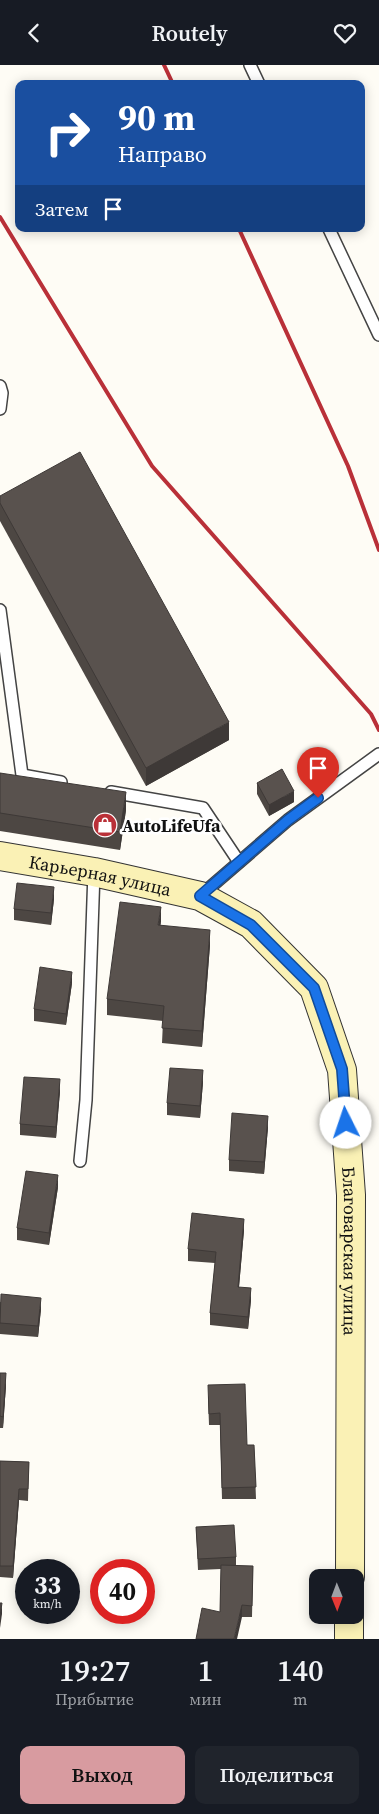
<!DOCTYPE html>
<html lang="ru">
<head>
<meta charset="utf-8">
<style>
  :root { --surface:#171b24; --page:#20242c; --text:#f1f3f6; --muted:#9ea1a6; --accent:#d89ba0 }
  body { margin:0; font-family:"Source Serif 4",serif; background:var(--page); color:var(--text); height:100vh; display:flex; flex-direction:column; font-size:19px; white-space:nowrap }
  * { box-sizing:border-box; margin:0 }
  p { font-size:16px; color:var(--muted) }
  .icon { flex:none; width:28px; height:28px; fill:none; stroke:currentColor; stroke-width:2; stroke-linecap:round; stroke-linejoin:round }
  .map { position:relative; height:1574px; overflow:hidden }
  .drawer { display:flex; flex-direction:column; background:var(--surface); flex:1 }
  .drawer>* { flex:none }
  .hud { position:absolute; left:15px; top:15px; width:350px; height:152px; border-radius:10px; box-shadow:0 2px 12px #0003; background:#1a4fa0; color:#fff; overflow:hidden }
  .needle { width:32px; rotate:179deg }
  .fabs { position:absolute; left:309px; top:1504px; display:grid; gap:10px }
  .fabs a { display:grid; place-items:center; width:55px; height:55px; border-radius:10px; background:var(--surface); box-shadow:0 2px 12px #0003; font-size:25px }
  .speed { position:absolute; left:15px; top:1494px; display:flex; gap:10px; font-size:25px; font-weight:700; text-align:center }
  .speed>* { display:grid; place-content:center; width:65px; height:65px; border-radius:50%; background:var(--surface); box-shadow:0 2px 12px #0003; line-height:1 }
  .speed small { font-size:12px; font-weight:400 }
  .speed .limit { border:8px solid #d22; background:#fff; color:#111 }
  .pin { position:absolute; display:grid; place-items:center; width:42px; height:42px; color:#fff; margin:-51px -21px; border-radius:50% 50% 50% 0; rotate:-45deg; box-shadow:0 0 5px #0007 }
  .pin .icon { rotate:45deg }
  .me { position:absolute; width:55px; margin:-28px; rotate:356deg; stroke-linejoin:round; filter:drop-shadow(0 0 4px #0008) }
  .turn { display:flex; align-items:center; gap:18px; height:105px; padding:0 20px; font-size:22px }
  .turn .icon { width:65px; height:65px; stroke-width:2.5 }
  .turn b { display:block; font-size:35px; line-height:42px }
  .then { display:flex; align-items:center; height:48px; padding:0 20px; background:#0003; gap:10px; font-size:19px }
  .eta { display:flex; justify-content:space-evenly; align-items:center; height:85px; text-align:center }
  .eta b { font-size:30px; font-weight:600; line-height:35px }
  .primary-button { display:flex; gap:10px; margin-top:auto; padding:10px 20px }
  .primary-button a { flex:1; height:58px; border-radius:10px; background:var(--accent); color:#111; font-size:20px; font-weight:600; line-height:58px; text-align:center }
  .primary-button a+a { background:var(--page); color:var(--text) }
  header { display:flex; justify-content:space-between; align-items:center; height:65px; padding:0 20px; background:var(--surface); font-size:22px; font-weight:600 }
  .map>svg:first-child { display:block }
  .lines { fill:none; stroke-linecap:round; stroke-linejoin:round }
  .lane-casing { stroke:#444; stroke-width:14 }
  .secondary-casing { stroke:#333; stroke-width:30 }
  .lane { stroke:#fff; stroke-width:11 }
  .secondary { stroke:#faf1b5; stroke-width:28 }
  .rail { stroke:#b93038; stroke-width:4 }
  .wall { fill:#4d4743 }
  .shaded-wall { fill:#3e3937 }
  .building { fill:#59524e; stroke:#3e3937 }
  .route-casing { stroke:#114b97; stroke-width:12 }
  .route { stroke:#1a73e8; stroke-width:9 }
  .labels { text-anchor:middle; dominant-baseline:central; stroke-width:5; stroke-linejoin:round; paint-order:stroke }
  .poi-label { font-size:18px; font-weight:bold; fill:#111; stroke:#fff; text-anchor:start }
  .street-label { font-size:18px; fill:#111; stroke:#fff }
</style>
</head>
<body>
<header><svg class="icon" aria-label="back" viewBox="0 0 24 24"><path d="M15 5l-7 7 7 7"/></svg>Routely<svg class="icon" aria-label="heart" viewBox="0 0 24 24"><path d="M12 20l-8-8c-3-5 5-10 8-4 3-6 11-1 8 4z"/></svg></header>
<div class="map">
<svg width="379" height="1574" viewBox="0 0 379 1574">
  <rect width="100%" height="100%" fill="#fefcf5"/>
  <g class="lines">
    <g class="lane-casing">
      <g id="lane">
        <polyline points="250,0 259,19"/>
        <polyline points="329,164 379,270"/>
        <polyline points="0,321 2,328 0,344"/>
        <polyline points="0,545 22,710 61,717"/>
        <polyline points="111,727 203,743 239,797"/>
        <polyline points="200,831 288,755 379,689"/>
        <polyline points="80,1096 86,1035 94,807"/>
      </g>
    </g>
    <g class="secondary-casing">
      <g id="secondary">
        <path id="s1" d="M0,791L94,807L200,831L251,859L314,923L342,1005L351,1130L350,1512"/>
        <polyline points="349,1574 349,1550"/>
      </g>
    </g>
    <use href="#lane" class="lane"/>
    <use href="#secondary" class="secondary"/>
    <g class="rail">
      <polyline points="164,0 173,19"/>
      <polyline points="0,152 152,401 371,649 379,665"/>
      <polyline points="239,164 348,401 379,485"/>
    </g>
  </g>
  <g class="wall">
    <polygon points="0,431 229,675 146,721 0,456"/>
    <polygon points="0,708 126,745 120,785 0,766"/>
    <polygon points="257,718 294,737 269,751 257,729"/>
    <polygon points="54,834 51,860 14,855 14,844"/>
    <polygon points="161,857 160,860 210,880 202,982 162,978 163,956 107,950 107,934"/>
    <polygon points="72,918 66,960 34,956 34,944"/>
    <polygon points="203,1017 200,1053 167,1050 167,1038"/>
    <polygon points="60,1026 56,1073 20,1070 20,1059"/>
    <polygon points="268,1062 264,1109 229,1106 229,1095"/>
    <polygon points="58,1122 49,1180 17,1175 17,1163"/>
    <polygon points="244,1165 239,1222 251,1235 248,1264 210,1260 210,1248 215,1198 188,1196 188,1184"/>
    <polygon points="0,1237 41,1244 38,1272 0,1269"/>
    <polygon points="0,1308 6,1320 3,1363 0,1363"/>
    <polygon points="208,1331 247,1380 254,1380 256,1434 222,1434 220,1360 209,1360"/>
    <polygon points="0,1396 29,1397 28,1436 19,1435 13,1513 0,1512"/>
    <polygon points="196,1462 236,1492 236,1501 253,1501 252,1552 242,1552 220,1547 221,1504 198,1505"/>
  </g>
  <g class="shaded-wall">
    <polygon points="229,657 229,675 146,721 146,703"/>
    <polygon points="294,726 294,737 269,751 269,740"/>
    <polygon points="126,727 126,745 120,785 120,767"/>
    <polygon points="54,822 54,834 51,860 51,848"/>
    <polygon points="161,842 161,857 158,876 158,860"/>
    <polygon points="210,865 210,880 202,982 202,966"/>
    <polygon points="72,907 72,918 66,960 66,949"/>
    <polygon points="203,1005 203,1017 200,1053 200,1041"/>
    <polygon points="60,1014 60,1026 56,1073 56,1062"/>
    <polygon points="268,1051 268,1062 264,1109 264,1097"/>
    <polygon points="58,1110 58,1122 49,1180 49,1168"/>
    <polygon points="244,1154 244,1165 238,1233 238,1222"/>
    <polygon points="251,1223 251,1235 248,1264 248,1252"/>
    <polygon points="41,1233 41,1244 38,1272 38,1261"/>
    <polygon points="6,1308 6,1320 3,1363 3,1352"/>
    <polygon points="19,1424 19,1435 13,1513 13,1501"/>
    <polygon points="2,1538 2,1549 0,1563 0,1551"/>
    <polygon points="242,1540 242,1552 237,1574 234,1574"/>
  </g>
  <g class="building">
    <polygon points="80,387 229,657 146,703 0,438 0,431"/>
    <polygon points="282,704 294,726 269,740 257,718"/>
    <polygon points="0,708 126,727 120,767 0,748"/>
    <polygon points="17,818 54,822 51,848 14,844"/>
    <polygon points="120,837 161,842 158,860 210,865 202,966 162,963 164,941 107,934"/>
    <polygon points="40,902 72,907 66,949 34,944"/>
    <polygon points="170,1003 203,1005 200,1041 167,1038"/>
    <polygon points="24,1012 60,1014 56,1062 20,1059"/>
    <polygon points="232,1048 268,1051 264,1097 229,1095"/>
    <polygon points="26,1106 58,1110 49,1168 17,1163"/>
    <polygon points="192,1148 244,1154 238,1222 251,1223 248,1252 210,1248 216,1187 188,1184"/>
    <polygon points="1,1229 41,1233 38,1261 0,1258"/>
    <polygon points="0,1308 6,1308 3,1352 0,1351"/>
    <polygon points="245,1319 247,1380 254,1380 256,1422 222,1423 220,1348 209,1349 208,1320"/>
    <polygon points="0,1396 29,1397 28,1424 19,1424 13,1501 0,1501"/>
    <polygon points="234,1460 236,1492 198,1494 196,1462"/>
    <polygon points="221,1500 253,1501 252,1541 242,1540 234,1574 196,1574 202,1543 220,1547"/>
    <polygon points="0,1538 2,1538 0,1551"/>
  </g>
  <g class="lines">
    <g class="route-casing">
      <polyline id="route" points="318,733 288,755 200,831 251,860 314,923 342,1004 346,1058"/>
    </g>
    <use href="#route" class="route"/>
  </g>
  <defs>
    <g id="shop-disc" transform="scale(1.25)"><circle r="9.5" fill="#b93038" stroke="#fff"/><path d="M-5-2.5h2.3a2.7 3.5 0 0 1 5.4 0H5L5.5 6h-11ZM-1.5-2.5h3a1.5 2.3 0 0 0-3 0Z" fill="#fff"/></g>
  </defs>
  <g fill-rule="evenodd">
    <use href="#shop-disc" x="105" y="760"/>
  </g>
  <g class="labels">
    <g class="poi-label">
      <text x="122" y="760">AutoLifeUfa</text>
    </g>
    <g class="street-label">
      <text stroke="none"><textPath href="#s1" startOffset="102">Карьерная улица</textPath></text>
      <text stroke="none"><textPath href="#s1" startOffset="620">Благоварская улица</textPath></text>
    </g>
  </g>
</svg>
<div class="fabs">
<a><svg class="needle" viewBox="-14 -14 28 28"><path d="M0-13l5 13h-10z" fill="#e53935"/><path d="M0 13l5-13h-10z" fill="#9ea1a6"/></svg></a>
</div>
<div class="speed"><div>33<small>km/h</small></div><div class="limit">40</div></div>
<div class="pin" style="left:318px;top:733px;background:#d93025"><svg class="icon" aria-label="arrive" viewBox="0 0 24 24"><path d="M6 21V4h12l-3 4 3 4H6"/></svg></div>
<svg class="me" style="left:346px;top:1058px" viewBox="-20 -20 40 40"><circle r="19" fill="#fff"/><path d="M0-13L10 11 0 6-10 11z" fill="#1a73e8"/></svg>
<div class="hud">
<div class="turn"><svg class="icon" aria-label="right" viewBox="0 0 24 24"><path d="M7 20v-9h11M14 6l5 5-5 5"/></svg><div><b>90 m</b>Направо</div></div>
<div class="then">Затем<svg class="icon" aria-label="arrive" viewBox="0 0 24 24"><path d="M6 21V4h12l-3 4 3 4H6"/></svg></div>
</div>
</div>
<section class="drawer">
<div class="eta">
<div><b>19:27</b><p>Прибытие</p></div>
<div><b>1</b><p>мин</p></div>
<div><b>140</b><p>m</p></div>
</div>
<div class="primary-button"><a>Выход</a><a>Поделиться</a></div>
</section>
</body>
</html>
